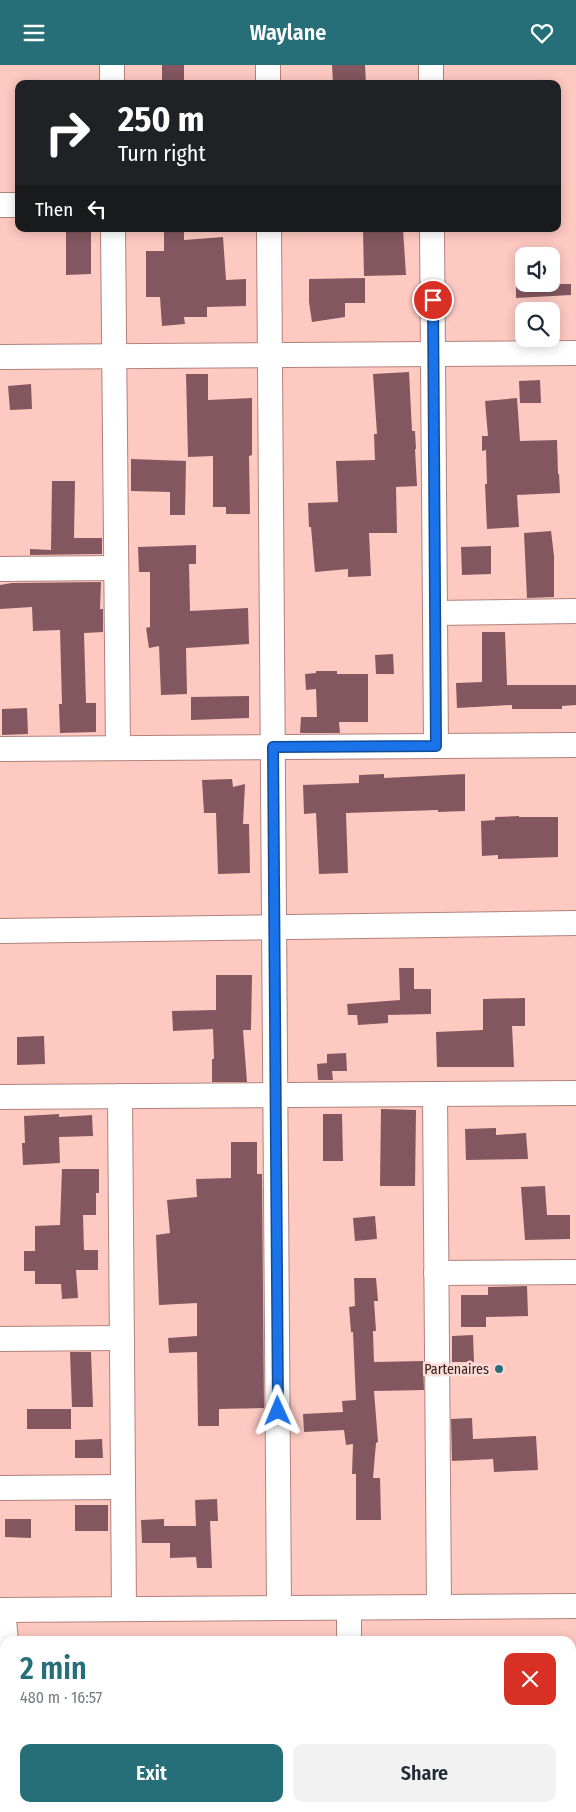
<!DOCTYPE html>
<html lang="en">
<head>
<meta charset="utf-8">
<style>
  :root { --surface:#fff; --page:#f2f2f3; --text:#1f2937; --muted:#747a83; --accent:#266f79 }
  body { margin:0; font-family:"Fira Sans Condensed",sans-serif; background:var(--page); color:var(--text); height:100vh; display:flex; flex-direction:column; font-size:19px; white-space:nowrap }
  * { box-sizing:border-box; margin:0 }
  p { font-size:16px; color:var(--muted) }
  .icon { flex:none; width:28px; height:28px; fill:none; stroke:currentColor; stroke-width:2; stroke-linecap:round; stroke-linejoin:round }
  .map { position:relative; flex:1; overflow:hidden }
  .sheet { position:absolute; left:0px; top:1571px; width:576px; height:176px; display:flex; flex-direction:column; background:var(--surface); border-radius:15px 15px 0 0; box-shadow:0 2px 12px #0003 }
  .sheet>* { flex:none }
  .top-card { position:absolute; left:15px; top:15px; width:546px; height:152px; border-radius:10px; box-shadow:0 2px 12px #0003; background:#202124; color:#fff; overflow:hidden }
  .tools { position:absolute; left:515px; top:182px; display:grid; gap:10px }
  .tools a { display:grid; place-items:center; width:45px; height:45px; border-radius:10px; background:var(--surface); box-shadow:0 2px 12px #0003; font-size:25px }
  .pin { position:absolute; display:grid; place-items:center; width:42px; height:42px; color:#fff; margin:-21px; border:2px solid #fff; border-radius:50%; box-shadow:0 1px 5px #0007 }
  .me { position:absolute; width:55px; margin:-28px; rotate:359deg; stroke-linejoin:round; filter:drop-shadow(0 0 4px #0008) }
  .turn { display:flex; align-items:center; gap:18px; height:105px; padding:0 20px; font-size:22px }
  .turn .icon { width:65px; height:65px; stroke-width:2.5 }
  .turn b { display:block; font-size:35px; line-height:42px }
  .then { display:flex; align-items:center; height:48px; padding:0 20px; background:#0003; gap:10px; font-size:19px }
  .round { display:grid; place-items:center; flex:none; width:52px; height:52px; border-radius:10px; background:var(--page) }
  .overview { display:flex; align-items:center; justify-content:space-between; height:85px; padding:0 20px }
  h1 { font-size:30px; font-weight:600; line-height:38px; color:var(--accent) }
  .cta { display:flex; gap:10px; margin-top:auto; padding:10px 20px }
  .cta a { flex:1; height:58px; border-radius:10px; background:var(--accent); color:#fff; font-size:20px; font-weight:600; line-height:58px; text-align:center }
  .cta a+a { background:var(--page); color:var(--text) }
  header { display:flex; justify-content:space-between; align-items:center; height:65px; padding:0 20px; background:var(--accent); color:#fff; font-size:22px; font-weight:600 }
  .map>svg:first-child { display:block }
  .building { fill:#83575f }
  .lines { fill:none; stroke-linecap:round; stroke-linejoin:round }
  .minor-casing { stroke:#b2827c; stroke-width:26 }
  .minor { stroke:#fff; stroke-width:24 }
  .route-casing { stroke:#114b97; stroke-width:12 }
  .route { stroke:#1a73e8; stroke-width:9 }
  .poi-dot { fill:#266f79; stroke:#fcdcd7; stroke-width:2 }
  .labels { text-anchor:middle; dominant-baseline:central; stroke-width:5; stroke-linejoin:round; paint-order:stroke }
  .poi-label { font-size:14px; fill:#34211e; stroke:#fcdcd7; text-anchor:end }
</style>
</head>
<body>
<header><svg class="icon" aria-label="menu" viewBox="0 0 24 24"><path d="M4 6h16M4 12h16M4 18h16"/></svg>Waylane<svg class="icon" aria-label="heart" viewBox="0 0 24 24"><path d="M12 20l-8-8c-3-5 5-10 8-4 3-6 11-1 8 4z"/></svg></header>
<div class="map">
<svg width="576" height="1747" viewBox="0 0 576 1747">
  <rect width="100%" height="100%" fill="#fdc9c1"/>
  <g class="building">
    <rect x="162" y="0" width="22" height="16"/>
    <polygon points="332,0 365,0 366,19 333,19"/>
    <polygon points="66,164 91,164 91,209 66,210"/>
    <polygon points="164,164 184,164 184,175 223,172 226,215 246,214 246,241 207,242 207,252 184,252 185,259 162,261 160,232 146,232 146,186 164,186"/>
    <polygon points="363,164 403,164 406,210 364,211"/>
    <polygon points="365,213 365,238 345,238 345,252 312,257 309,237 309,214"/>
    <polygon points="516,219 571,219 571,230 516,233"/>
    <polygon points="409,307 412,366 415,366 416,384 415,384 417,421 396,422 397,468 369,468 371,511 348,512 348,504 315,507 311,462 309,462 308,438 338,437 336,396 375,395 374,369 377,369 373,309"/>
    <polygon points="186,309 208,309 208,335 252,333 252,390 249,391 250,449 226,449 226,442 213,442 213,391 188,392"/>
    <polygon points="540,315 541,338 520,338 519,316"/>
    <polygon points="31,319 32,344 10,345 8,321"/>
    <polygon points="517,333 520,376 557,375 558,409 559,409 560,428 517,430 519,462 487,464 485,419 487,419 486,385 482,386 482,371 488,371 485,336"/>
    <polygon points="131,394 186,396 185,450 170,450 170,427 131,426"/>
    <polygon points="52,416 75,416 74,473 102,473 102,489 30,490 30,484 51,485"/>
    <polygon points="551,466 554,491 554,532 527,533 524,468"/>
    <polygon points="196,480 196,499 189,499 190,546 248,543 249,579 186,583 187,629 161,630 159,581 149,583 146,563 150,562 150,507 139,507 138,482"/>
    <polygon points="491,481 491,509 462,510 461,482"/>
    <polygon points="101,517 100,544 103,544 103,567 84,568 86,638 96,638 96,667 60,668 59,639 62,639 60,565 33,566 32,542 0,544 0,520 12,518"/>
    <polygon points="482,567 505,567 507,620 576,620 576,640 562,641 562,644 512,644 512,640 457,643 456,618 482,617"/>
    <polygon points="393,589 394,609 376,609 375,590"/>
    <polygon points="316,606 337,606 337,609 368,609 368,657 339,657 340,668 300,668 301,652 317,652 316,624 306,625 305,609 316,608"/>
    <polygon points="249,631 249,653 191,655 191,632"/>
    <polygon points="27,643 28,669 2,670 2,644"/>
    <polygon points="384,709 384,713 465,709 465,746 438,747 438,745 346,748 348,808 319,809 316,748 304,749 303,720 359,718 359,710"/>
    <polygon points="232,714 233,722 245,719 243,759 249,759 250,808 218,809 216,748 204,748 202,715"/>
    <polygon points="519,751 519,752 558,752 558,792 498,794 498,790 482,791 481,756 495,755 495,752"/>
    <polygon points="399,903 414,903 414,924 431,924 431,949 388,950 388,958 358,960 357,950 348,950 347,939 400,935"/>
    <polygon points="216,910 252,910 251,965 243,965 247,1017 212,1017 212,994 214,994 213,964 173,966 172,946 216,945"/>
    <polygon points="525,933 525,961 512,961 514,1002 437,1002 436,967 483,965 483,934"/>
    <polygon points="44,971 45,999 17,1000 17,972"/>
    <polygon points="346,988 347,1006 332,1006 333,1015 318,1015 317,999 327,998 327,989"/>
    <polygon points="381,1044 416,1045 415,1121 380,1121"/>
    <polygon points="59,1049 59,1052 92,1050 93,1071 59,1072 60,1098 23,1100 22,1078 25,1078 24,1051"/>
    <polygon points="323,1049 342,1049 343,1096 323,1096"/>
    <polygon points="496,1063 496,1070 526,1068 528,1094 466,1095 465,1064"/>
    <polygon points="231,1077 257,1077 257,1109 262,1109 264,1343 219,1344 219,1361 198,1361 197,1287 169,1288 168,1273 197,1271 197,1238 159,1240 156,1170 170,1168 167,1135 197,1132 196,1114 231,1113"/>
    <polygon points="62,1104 99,1104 99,1128 96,1128 96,1150 83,1150 84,1185 98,1185 98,1205 76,1205 78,1233 62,1234 61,1219 35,1219 35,1206 24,1206 24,1186 35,1186 35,1161 60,1160"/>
    <polygon points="545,1121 547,1150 570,1150 570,1174 525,1175 521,1122"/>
    <polygon points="375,1151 377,1174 355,1176 353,1153"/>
    <polygon points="354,1213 376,1213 378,1236 374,1236 376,1266 373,1266 374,1297 423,1296 424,1325 374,1326 378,1377 376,1378 373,1413 380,1413 381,1455 356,1455 356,1409 352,1409 353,1379 346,1380 344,1365 304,1367 303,1349 343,1347 342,1336 356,1335 353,1267 351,1267 349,1242 355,1241"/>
    <polygon points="527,1221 528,1251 486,1252 486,1262 461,1262 461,1230 488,1230 488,1222"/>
    <polygon points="473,1270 474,1297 452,1297 452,1271"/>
    <polygon points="70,1287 91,1287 93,1342 72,1342"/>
    <rect x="27" y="1344" width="44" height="20"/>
    <polygon points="472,1353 473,1374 536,1371 538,1405 494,1407 493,1394 452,1396 451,1354"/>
    <polygon points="102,1374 103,1393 75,1393 75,1375"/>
    <polygon points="217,1434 218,1456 210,1456 212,1503 197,1503 196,1492 170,1493 170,1478 142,1478 141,1455 164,1454 164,1461 196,1461 195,1435"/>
    <rect x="75" y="1440" width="33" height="26"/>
    <polygon points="5,1454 31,1454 31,1473 5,1472"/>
  </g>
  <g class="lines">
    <g class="minor-casing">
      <g id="minor">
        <polyline points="112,0 112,19"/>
        <polyline points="268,0 268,19"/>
        <polyline points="431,0 431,19"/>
        <polyline points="0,140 19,140"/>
        <polyline points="113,164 118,683"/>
        <polyline points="269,164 279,1543"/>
        <polyline points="432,164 436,681"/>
        <polyline points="0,292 576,288"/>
        <polyline points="0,504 116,503"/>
        <polyline points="435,548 576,546"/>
        <polyline points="0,684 576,680"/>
        <polyline points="0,866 576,858"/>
        <polyline points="435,1029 439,1542"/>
        <polyline points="120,1031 124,1544"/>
        <polyline points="0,1032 576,1028"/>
        <polyline points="436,1208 576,1207"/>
        <polyline points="0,1274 122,1273"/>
        <polyline points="0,1423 123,1422"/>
        <polyline points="0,1545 576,1541"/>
        <polyline points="3,1545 6,1576"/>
        <polyline points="349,1576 349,1543"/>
        <polyline points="571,1728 576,1728"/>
        <polyline points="20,1742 20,1747"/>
        <polyline points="196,1742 196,1747"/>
        <polyline points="349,1747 349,1742"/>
      </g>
    </g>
    <use href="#minor" class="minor"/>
  </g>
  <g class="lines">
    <g class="route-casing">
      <polyline id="route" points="278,1346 273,682 436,681 433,235"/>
    </g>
    <use href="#route" class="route"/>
  </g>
  <circle class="poi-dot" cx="499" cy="1304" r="5"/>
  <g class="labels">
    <g class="poi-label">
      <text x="489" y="1304">Partenaires</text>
    </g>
  </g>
</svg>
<div class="tools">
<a><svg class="icon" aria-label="sound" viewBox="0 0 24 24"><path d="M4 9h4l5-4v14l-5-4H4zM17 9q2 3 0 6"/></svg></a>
<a><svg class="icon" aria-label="search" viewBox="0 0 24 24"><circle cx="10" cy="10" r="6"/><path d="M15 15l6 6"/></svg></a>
</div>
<div class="pin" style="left:433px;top:235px;background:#d93025"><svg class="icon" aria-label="arrive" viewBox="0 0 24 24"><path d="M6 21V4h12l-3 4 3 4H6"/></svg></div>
<svg class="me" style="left:278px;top:1346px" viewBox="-20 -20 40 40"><path d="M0-17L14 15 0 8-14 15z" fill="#1a73e8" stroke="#fff" stroke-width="4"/></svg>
<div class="top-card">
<div class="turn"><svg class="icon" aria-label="right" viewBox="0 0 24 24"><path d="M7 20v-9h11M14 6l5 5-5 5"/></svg><div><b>250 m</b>Turn right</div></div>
<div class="then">Then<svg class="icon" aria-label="left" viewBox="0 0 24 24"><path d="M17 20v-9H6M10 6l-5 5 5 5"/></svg></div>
</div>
<section class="sheet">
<div class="overview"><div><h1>2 min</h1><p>480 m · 16:57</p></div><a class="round" style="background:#d93025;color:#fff"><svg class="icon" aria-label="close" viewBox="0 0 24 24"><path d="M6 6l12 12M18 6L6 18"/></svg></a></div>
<div class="cta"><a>Exit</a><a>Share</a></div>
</section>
</div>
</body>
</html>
